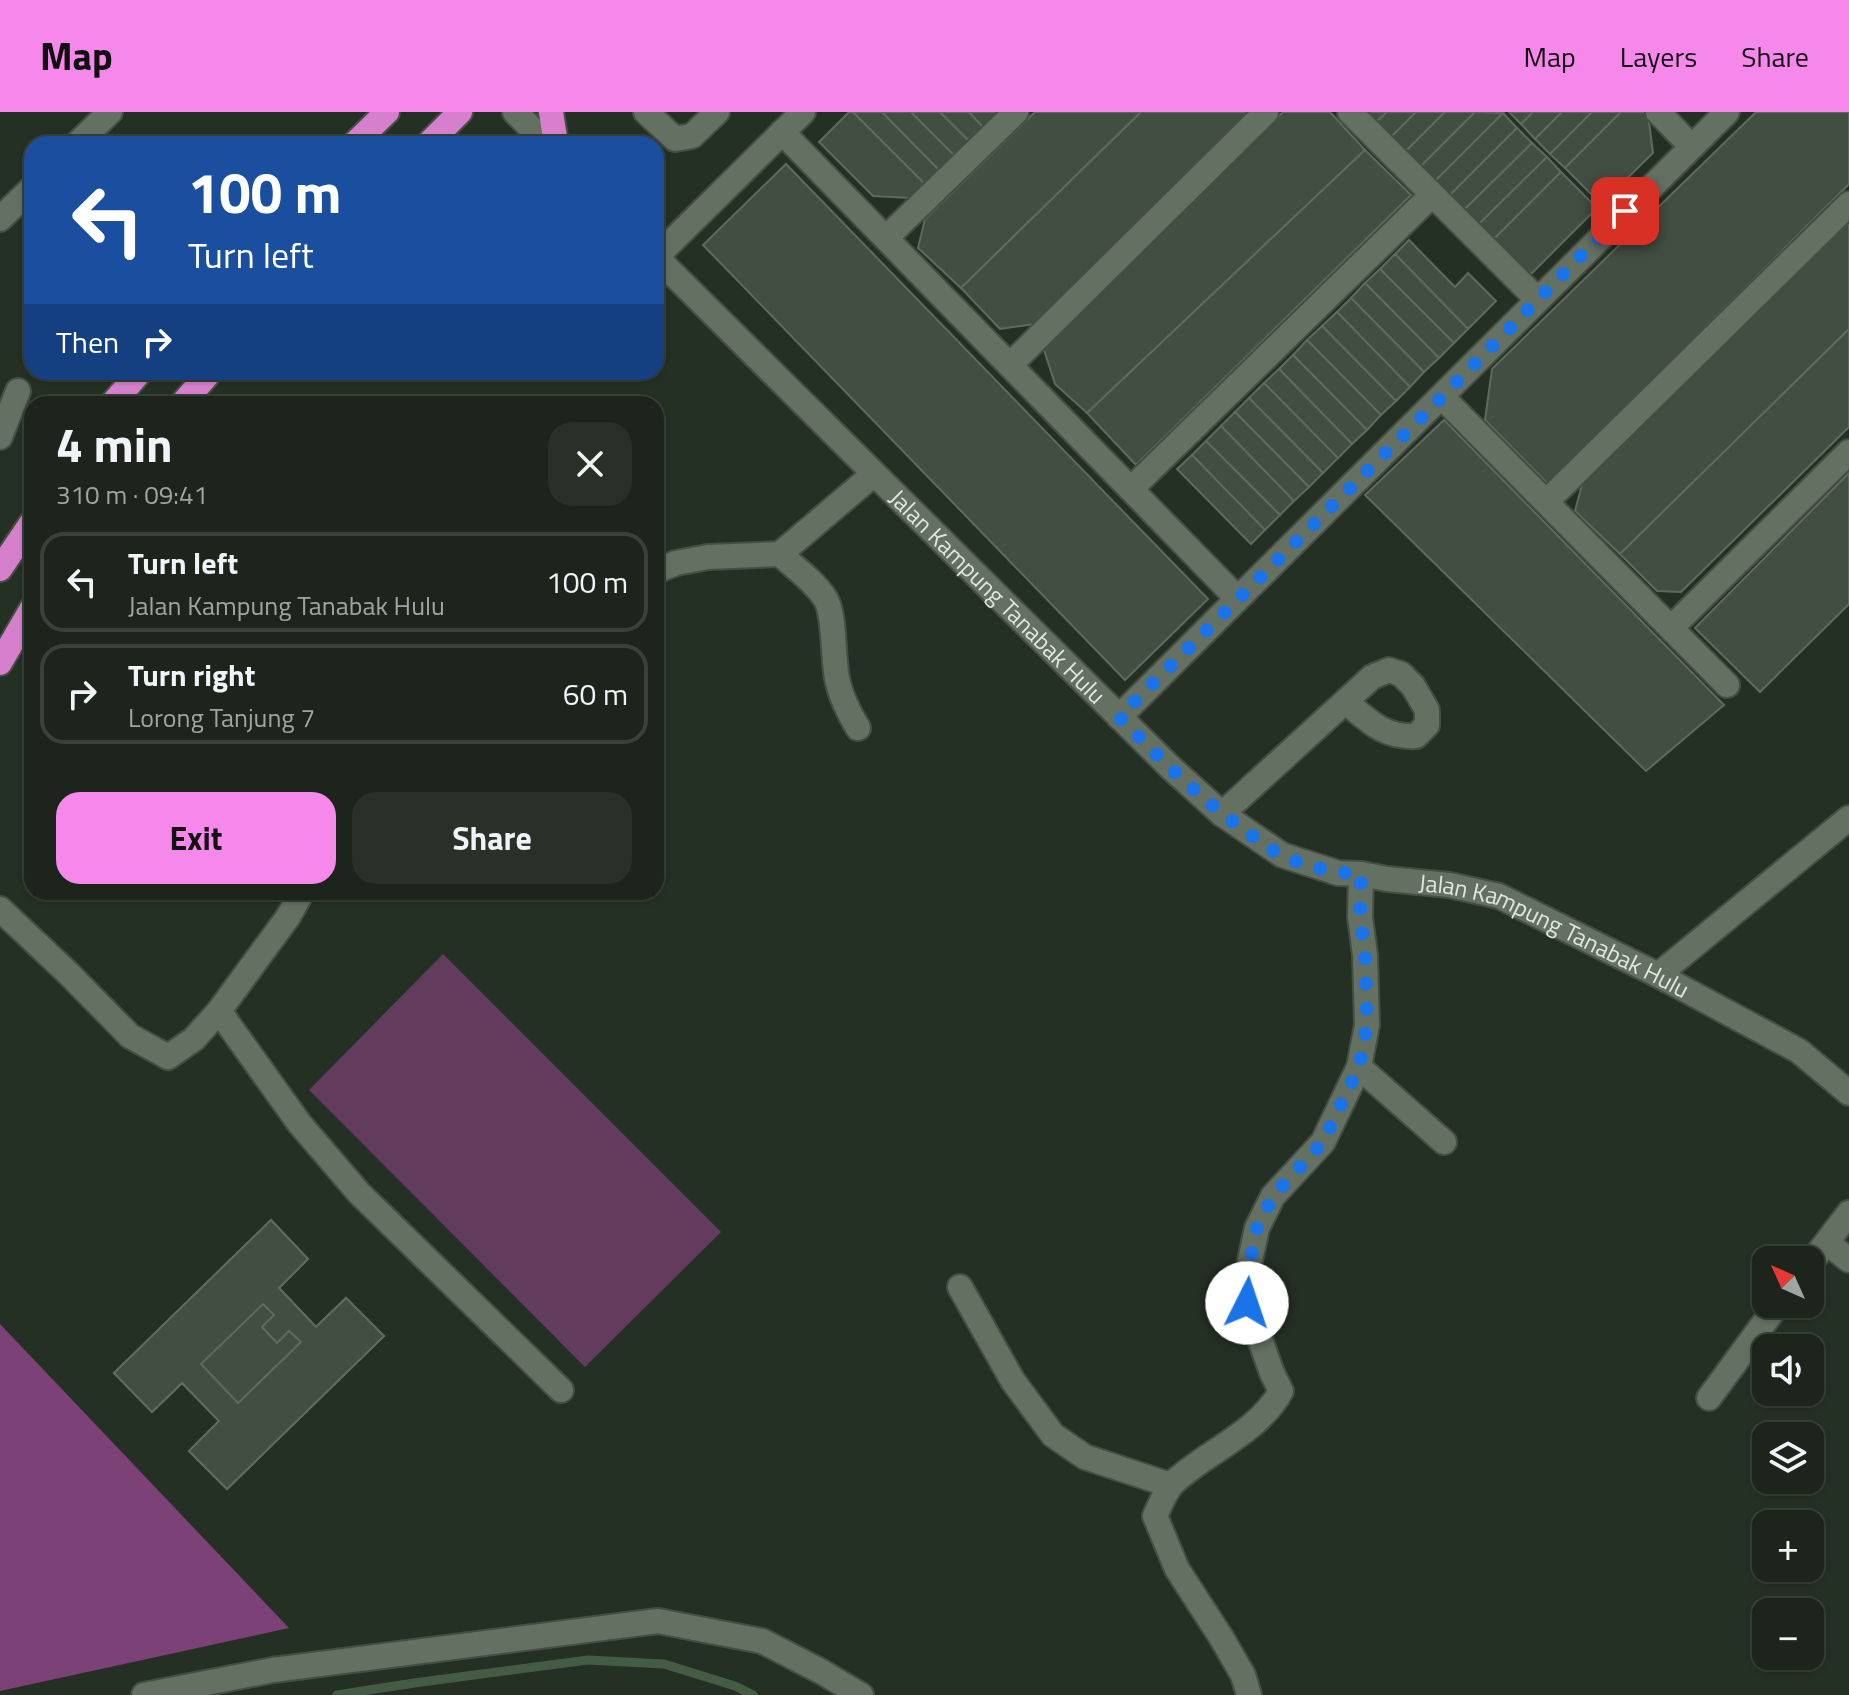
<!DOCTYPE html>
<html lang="en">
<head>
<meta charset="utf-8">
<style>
  :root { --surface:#1c241b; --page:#293028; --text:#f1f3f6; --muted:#a0a4a3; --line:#3a413a; --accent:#f788eb }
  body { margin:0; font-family:"Titillium Web",sans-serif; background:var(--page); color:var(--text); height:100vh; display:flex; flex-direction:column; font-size:30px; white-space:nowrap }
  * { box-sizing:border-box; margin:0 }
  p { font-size:26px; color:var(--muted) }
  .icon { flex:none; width:44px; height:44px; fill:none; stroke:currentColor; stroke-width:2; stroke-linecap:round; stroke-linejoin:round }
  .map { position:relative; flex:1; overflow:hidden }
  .sheet { position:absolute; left:24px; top:284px; width:640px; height:504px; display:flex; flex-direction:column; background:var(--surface); border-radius:24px; box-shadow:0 2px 6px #0004,0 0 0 2px var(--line) }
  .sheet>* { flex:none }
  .guide { position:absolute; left:24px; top:24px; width:640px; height:244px; border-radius:24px; box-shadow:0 2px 6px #0004,0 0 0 2px var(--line); background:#1a4fa0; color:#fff; overflow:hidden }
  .needle { width:52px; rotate:315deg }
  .tools { position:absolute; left:1752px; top:1134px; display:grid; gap:16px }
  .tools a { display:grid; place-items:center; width:72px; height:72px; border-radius:16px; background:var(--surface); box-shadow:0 2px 6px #0004,0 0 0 2px var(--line); font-size:40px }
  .pin { position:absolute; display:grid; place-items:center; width:68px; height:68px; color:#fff; margin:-34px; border-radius:16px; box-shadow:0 4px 12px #0006 }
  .me { position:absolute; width:88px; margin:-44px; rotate:4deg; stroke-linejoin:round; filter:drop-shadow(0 0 6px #0008) }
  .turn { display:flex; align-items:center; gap:28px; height:168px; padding:0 32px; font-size:36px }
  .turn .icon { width:104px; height:104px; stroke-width:2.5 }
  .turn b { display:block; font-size:56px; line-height:68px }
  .then { display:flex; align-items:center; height:76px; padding:0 32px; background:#0003; gap:16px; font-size:30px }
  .round { display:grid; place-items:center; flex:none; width:84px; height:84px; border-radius:24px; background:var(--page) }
  .head { display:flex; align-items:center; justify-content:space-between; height:136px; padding:0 32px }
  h1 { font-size:48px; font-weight:700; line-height:60px }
  .primary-button { display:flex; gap:16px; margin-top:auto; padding:16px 32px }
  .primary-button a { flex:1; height:92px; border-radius:24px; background:var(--accent); color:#111; font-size:32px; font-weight:700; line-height:92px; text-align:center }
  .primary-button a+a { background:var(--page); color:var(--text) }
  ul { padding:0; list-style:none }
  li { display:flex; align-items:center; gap:24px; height:100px; margin:0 16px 12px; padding:0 16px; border:4px solid var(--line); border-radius:24px }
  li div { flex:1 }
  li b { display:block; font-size:30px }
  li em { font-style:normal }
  header { display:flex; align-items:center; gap:48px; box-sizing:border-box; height:112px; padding:0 40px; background:var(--accent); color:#111 }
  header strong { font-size:38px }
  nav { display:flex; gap:44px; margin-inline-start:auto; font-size:28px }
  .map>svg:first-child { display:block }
  .green { fill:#623b5d }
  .forest { fill:#7c4176 }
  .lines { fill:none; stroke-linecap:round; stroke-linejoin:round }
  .stream { stroke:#455c44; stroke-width:9 }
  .building { fill:#424e41; stroke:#5e6a5d; stroke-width:2; fill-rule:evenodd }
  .minor-casing { stroke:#454e44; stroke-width:28 }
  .highway-casing { stroke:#454e44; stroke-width:28 }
  .minor { stroke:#647062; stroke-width:24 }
  .highway { stroke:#d680cd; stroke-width:24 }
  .route { stroke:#1a73e8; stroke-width:14; stroke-dasharray:0 25.2 }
  .labels { text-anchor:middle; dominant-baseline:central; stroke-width:8; stroke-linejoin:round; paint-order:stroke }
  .street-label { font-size:24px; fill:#e0e7df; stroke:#253024 }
</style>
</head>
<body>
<header>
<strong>Map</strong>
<nav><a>Map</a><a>Layers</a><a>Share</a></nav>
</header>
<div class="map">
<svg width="1849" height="1583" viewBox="0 0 1849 1583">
  <rect width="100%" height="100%" fill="#253024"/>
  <polygon class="green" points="443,842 721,1120 585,1255 309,978"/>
  <polygon class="forest" points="0,1212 289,1516 0,1579"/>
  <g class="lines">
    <polyline class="stream" points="337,1583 414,1571 588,1548 664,1552 735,1574 753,1583"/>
  </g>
  <g class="building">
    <polygon points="849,0 853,0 925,72 910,86 873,84 819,30"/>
    <polygon points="853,0 882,0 939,58 925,72"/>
    <polygon points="882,0 911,0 954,43 939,58"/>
    <polygon points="911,0 940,0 969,29 954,43"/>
    <polygon points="940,0 969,0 983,15 969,29"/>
    <polygon points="969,0 998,0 983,15"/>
    <polygon points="1035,0 1141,0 961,176 918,136 925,107"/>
    <polygon points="1141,0 1248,0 1034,212 1000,217 961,176"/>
    <polygon points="1283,0 1330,0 1365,38 1087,301 1055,272 1043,235"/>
    <polygon points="1364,0 1387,0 1375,11"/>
    <polygon points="1387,0 1416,0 1390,26 1375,11"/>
    <polygon points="1416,0 1445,0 1405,40 1390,26"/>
    <polygon points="1445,0 1475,0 1420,55 1405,40"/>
    <polygon points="1475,0 1503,1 1434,70 1420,55"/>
    <polygon points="1509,0 1533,0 1521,12"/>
    <polygon points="1533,0 1562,0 1535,27 1521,12"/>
    <polygon points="1562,0 1592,0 1550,42 1535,27"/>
    <polygon points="1592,0 1621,0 1565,56 1550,42"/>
    <polygon points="1621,0 1646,0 1648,2 1653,41 1601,92 1565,56"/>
    <polygon points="1756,0 1849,0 1849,72 1548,372 1485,308 1492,257"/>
    <polygon points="1503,1 1517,16 1448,85 1434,70"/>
    <polygon points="1517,16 1532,31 1463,99 1448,85"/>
    <polygon points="1532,31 1547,45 1477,114 1463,99"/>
    <polygon points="1365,38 1411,83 1136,353 1087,301"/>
    <polygon points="1547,45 1561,60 1492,129 1477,114"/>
    <polygon points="786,52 1208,487 1125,568 703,133"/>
    <polygon points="1561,60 1597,96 1528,165 1492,129"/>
    <polygon points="1849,110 1849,217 1620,442 1575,399 1583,369"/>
    <polygon points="1409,128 1455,175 1468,161 1496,189 1468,217 1395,142"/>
    <polygon points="1395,142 1468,217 1454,231 1380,157"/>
    <polygon points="1380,157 1454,231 1439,246 1365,171"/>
    <polygon points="1365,171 1439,246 1424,260 1351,186"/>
    <polygon points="1351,186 1424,260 1410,275 1337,200"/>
    <polygon points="1337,200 1410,275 1396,289 1322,214"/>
    <polygon points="1322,214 1396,289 1381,303 1307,228"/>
    <polygon points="1849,217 1849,315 1681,480 1657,479 1620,442"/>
    <polygon points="1307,228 1381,303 1367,318 1293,243"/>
    <polygon points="1293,243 1367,318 1352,332 1279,257"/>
    <polygon points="1279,257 1352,332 1338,346 1264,271"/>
    <polygon points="1264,271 1338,346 1323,361 1249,286"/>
    <polygon points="1249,286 1323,361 1309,375 1235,300"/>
    <polygon points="1235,300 1309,375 1294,389 1221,314"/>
    <polygon points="1444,308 1724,593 1646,659 1365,383"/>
    <polygon points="1221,314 1294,389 1280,403 1206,329"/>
    <polygon points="1206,329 1280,403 1265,418 1192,343"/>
    <polygon points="1192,343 1265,418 1251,432 1177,357"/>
    <polygon points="1849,361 1849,492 1760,580 1695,516"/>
    <path d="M271,1108L308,1147L279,1176L316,1215L346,1186L384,1224L227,1377L189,1339L219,1309L182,1271L152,1300L114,1261ZM263,1192L274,1203L262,1215L277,1231L289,1219L301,1230L238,1291L201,1252Z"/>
    <polygon points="271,1108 308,1147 279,1176 316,1215 346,1186 384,1224 227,1377 189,1339 219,1309 182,1271 152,1300 114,1261"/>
    <polygon points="263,1192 274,1203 262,1215 277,1231 289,1219 301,1230 238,1291 201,1252"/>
  </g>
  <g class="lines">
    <g class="minor-casing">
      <g id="minor">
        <polyline points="515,0 547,32"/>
        <polyline points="646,0 675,27 692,24 717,0"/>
        <path id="s1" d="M803,0L656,145L1169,654L1222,702L1282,743L1338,761L1361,762L1387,767L1449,773L1499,784L1658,863L1799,939L1849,981"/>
        <polyline points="1350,0 1537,187"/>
        <polyline points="1658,0 1691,34"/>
        <polyline points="782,20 1237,486"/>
        <polyline points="77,32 110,0"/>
        <polyline points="0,107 32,76"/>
        <polyline points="886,126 1016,0"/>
        <polyline points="1010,253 1266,0"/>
        <polyline points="1442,285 1727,573"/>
        <polyline points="0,325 18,279"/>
        <polyline points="1131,377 1432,83"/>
        <polyline points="1546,390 1849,92"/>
        <path d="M780,442C795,456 814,469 825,486C836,503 832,549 838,571C842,588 849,601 858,616"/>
        <polyline points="656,459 676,451 708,445 780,442 874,362"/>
        <polyline points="1671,516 1849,340"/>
        <polyline points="1119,605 1727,0"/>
        <path d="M1222,702L1372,565L1389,558L1401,562L1413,574L1427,598V613L1416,624C1384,626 1369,609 1346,590"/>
        <polyline points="0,797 69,862 130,924 168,945 194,927 219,899 288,805 302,780"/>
        <polyline points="1658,863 1849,706"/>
        <polyline points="219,899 299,1011 359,1081 561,1278"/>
        <polyline points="1359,955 1444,1030"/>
        <polyline points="1827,1131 1849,1148"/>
        <polyline points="1810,1152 1849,1101"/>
        <polyline points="960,1175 1013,1269 1053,1323 1085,1345 1170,1373"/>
        <polyline points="1709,1286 1778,1192"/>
        <polyline points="144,1583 273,1558 658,1509 762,1529 822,1560 861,1583"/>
        <path d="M1249,1583L1243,1563L1221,1525L1177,1457L1155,1404C1160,1394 1165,1379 1173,1371C1206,1340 1259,1320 1281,1279L1272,1261L1247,1191L1248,1158L1257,1116L1273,1084L1323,1030L1359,955L1367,913L1365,843L1360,805L1361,762"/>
      </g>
    </g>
    <g class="highway-casing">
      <g id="highway">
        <polyline points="551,0 556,32"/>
        <polyline points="354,32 387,0"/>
        <polyline points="428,32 460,0"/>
        <polyline points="112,292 140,260"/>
        <polyline points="182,292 210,260"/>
        <polyline points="0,457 32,410"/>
        <polyline points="0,551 32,496"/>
      </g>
    </g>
    <use href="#minor" class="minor"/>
    <use href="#highway" class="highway"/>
  </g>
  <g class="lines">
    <path class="route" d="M1247,1191L1248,1158L1257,1116L1273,1084L1323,1030L1359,955L1367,913L1365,843L1360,805L1361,762C1334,761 1307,755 1283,744C1269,737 1255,726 1242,716C1197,684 1158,644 1119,605L1442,285L1625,99"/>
  </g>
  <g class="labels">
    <g class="street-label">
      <text stroke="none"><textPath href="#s1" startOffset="688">Jalan Kampung Tanabak Hulu</textPath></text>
      <text stroke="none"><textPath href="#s1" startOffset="1360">Jalan Kampung Tanabak Hulu</textPath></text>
    </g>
  </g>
</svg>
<div class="tools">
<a><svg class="needle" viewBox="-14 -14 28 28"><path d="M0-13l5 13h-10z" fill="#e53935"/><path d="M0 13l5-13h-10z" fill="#a0a4a3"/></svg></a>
<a><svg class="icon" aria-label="sound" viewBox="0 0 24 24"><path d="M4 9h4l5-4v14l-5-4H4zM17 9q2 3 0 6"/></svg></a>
<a><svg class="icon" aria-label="layers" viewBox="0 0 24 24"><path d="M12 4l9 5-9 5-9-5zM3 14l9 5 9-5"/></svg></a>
<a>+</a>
<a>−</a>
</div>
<div class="pin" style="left:1625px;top:99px;background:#d93025"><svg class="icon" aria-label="arrive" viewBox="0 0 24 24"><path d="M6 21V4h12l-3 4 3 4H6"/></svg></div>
<svg class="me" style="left:1247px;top:1191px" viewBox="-20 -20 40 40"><circle r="19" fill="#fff"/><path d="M0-13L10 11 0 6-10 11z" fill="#1a73e8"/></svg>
<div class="guide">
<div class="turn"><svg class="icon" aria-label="left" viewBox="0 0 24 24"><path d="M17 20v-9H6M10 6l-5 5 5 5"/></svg><div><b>100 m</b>Turn left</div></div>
<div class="then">Then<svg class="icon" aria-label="right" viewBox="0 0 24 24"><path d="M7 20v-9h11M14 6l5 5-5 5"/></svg></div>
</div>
<section class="sheet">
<div class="head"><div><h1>4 min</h1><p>310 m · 09:41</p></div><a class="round"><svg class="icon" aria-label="close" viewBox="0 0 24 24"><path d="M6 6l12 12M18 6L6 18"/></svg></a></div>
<ul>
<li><svg class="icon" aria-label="left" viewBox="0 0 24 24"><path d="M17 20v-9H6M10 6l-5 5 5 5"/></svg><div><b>Turn left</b><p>Jalan Kampung Tanabak Hulu</p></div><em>100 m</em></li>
<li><svg class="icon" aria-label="right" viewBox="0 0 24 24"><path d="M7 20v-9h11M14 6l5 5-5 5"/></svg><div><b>Turn right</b><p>Lorong Tanjung 7</p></div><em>60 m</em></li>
</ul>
<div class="primary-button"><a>Exit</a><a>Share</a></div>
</section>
</div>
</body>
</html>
